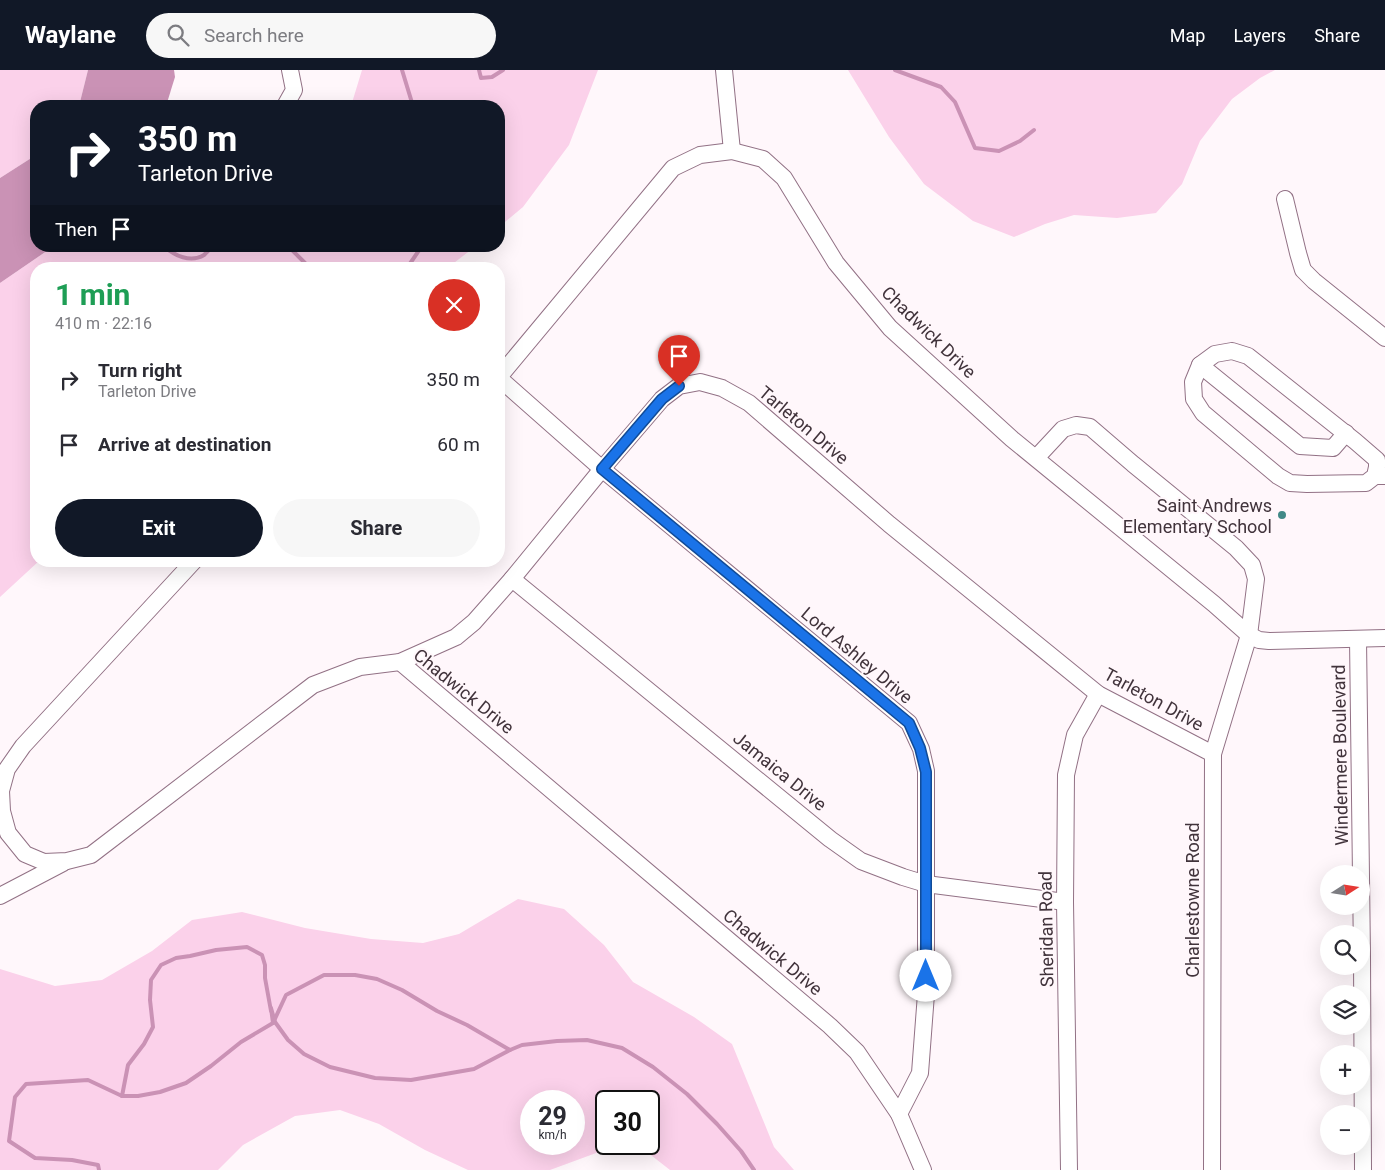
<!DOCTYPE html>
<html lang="en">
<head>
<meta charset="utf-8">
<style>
  :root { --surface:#fff; --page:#f7f7f7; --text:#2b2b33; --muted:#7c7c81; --accent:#111827 }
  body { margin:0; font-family:Roboto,sans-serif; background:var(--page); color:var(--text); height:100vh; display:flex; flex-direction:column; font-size:19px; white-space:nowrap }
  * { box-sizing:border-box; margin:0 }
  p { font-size:16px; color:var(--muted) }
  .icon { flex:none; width:28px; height:28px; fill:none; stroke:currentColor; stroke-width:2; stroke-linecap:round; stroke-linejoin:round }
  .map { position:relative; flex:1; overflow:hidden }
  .panel { position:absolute; left:30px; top:192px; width:475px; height:305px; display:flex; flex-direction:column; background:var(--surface); border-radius:20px; box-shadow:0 5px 20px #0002 }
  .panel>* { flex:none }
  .banner { position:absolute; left:30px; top:30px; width:475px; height:152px; border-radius:20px; box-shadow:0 5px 20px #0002; background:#111827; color:#fff; overflow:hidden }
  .needle { width:32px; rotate:78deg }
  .controls { position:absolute; left:1320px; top:795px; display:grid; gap:10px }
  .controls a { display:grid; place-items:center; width:50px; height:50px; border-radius:50%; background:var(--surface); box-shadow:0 5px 20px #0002; font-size:25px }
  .speed { position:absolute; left:520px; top:1020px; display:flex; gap:10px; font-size:25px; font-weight:700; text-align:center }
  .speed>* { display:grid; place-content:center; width:65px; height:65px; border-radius:50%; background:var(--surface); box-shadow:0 5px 20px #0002; line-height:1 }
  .speed small { font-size:12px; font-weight:400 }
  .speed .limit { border:2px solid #111; border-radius:8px; background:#fff; color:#111 }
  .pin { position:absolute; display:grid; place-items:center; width:42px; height:42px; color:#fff; margin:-51px -21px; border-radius:50% 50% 50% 0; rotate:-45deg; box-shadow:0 0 5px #0007 }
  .pin .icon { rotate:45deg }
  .me { position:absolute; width:55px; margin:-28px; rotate:0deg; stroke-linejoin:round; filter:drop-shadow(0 0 4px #0008) }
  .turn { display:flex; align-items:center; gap:18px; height:105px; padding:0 25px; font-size:22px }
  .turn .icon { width:65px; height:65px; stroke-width:2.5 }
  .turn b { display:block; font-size:35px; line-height:42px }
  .then { display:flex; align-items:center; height:48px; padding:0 25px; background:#0003; gap:10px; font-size:19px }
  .round { display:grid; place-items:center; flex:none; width:52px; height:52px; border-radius:26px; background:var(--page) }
  .head { display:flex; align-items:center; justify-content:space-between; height:85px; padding:0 25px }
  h1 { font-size:30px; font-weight:700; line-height:38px; color:#1e9e55 }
  .primary-button { display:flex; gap:10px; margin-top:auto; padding:10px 25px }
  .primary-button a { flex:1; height:58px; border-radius:30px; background:var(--accent); color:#fff; font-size:20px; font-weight:700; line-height:58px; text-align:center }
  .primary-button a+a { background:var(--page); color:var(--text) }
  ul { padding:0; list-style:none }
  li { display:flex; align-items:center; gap:15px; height:65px; padding:0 25px }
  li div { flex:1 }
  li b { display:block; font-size:19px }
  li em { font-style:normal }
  header { display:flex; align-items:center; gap:30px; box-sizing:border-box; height:70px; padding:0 25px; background:var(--accent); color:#fff }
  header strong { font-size:24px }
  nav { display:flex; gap:28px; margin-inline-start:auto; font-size:18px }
  .search { width:350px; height:45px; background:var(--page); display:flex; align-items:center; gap:12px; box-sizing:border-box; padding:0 18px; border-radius:28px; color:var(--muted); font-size:19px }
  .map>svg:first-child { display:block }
  .green { fill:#fbd1ea; fill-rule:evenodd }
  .water { fill:#ca92b5 }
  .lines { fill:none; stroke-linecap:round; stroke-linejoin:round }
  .stream { stroke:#ca92b5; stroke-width:4 }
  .minor-casing { stroke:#927185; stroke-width:18 }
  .minor { stroke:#fff; stroke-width:16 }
  .route-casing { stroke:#114b97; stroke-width:12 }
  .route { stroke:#1a73e8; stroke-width:9 }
  .poi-dot { fill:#418987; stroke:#fff7fb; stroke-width:2 }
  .labels { text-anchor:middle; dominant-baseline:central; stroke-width:4; stroke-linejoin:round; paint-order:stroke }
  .street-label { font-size:18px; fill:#41333b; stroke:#fff7fb }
  .poi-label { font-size:18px; fill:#41333b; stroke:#fff7fb; text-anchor:end }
</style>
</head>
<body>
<header>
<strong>Waylane</strong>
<div class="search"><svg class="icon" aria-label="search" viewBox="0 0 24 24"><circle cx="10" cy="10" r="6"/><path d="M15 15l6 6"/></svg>Search here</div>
<nav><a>Map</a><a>Layers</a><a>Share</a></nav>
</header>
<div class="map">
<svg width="1385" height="1100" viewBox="0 0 1385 1100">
  <rect width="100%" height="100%" fill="#fff7fb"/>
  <g class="green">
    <polygon points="0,0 88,0 79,36 36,36 36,85 0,108"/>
    <polygon points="362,0 598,0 569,75 523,137 499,157 499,36 351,36"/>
    <polygon points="848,0 1275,0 1260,8 1232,29 1200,71 1182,114 1156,143 1117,148 1074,145 1045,154 1014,167 973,151 924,114 889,67"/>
    <polygon points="54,176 476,176 446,199 36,199 36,491 39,491 0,527 0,213"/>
    <path d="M518,829L564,839L604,875L633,912L694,947L732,974L774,1077L794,1100H670L647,1082L607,1079L550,1100H468L425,1080L379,1054L340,1040L295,1046L243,1075L218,1100H0V899L55,916L102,910L152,881L192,850L242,842L305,858L371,869L423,873L459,864ZM574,1031V1074H531V1031ZM606,1031H649V1074H606Z"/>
  </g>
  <g class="water">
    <polygon points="88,0 174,0 175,7 166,36 79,36"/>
    <polygon points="36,85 36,176 54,176 0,213 0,108"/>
  </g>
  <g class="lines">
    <g class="stream">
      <polyline points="402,0 413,36"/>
      <polyline points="479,0 481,8 492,7 503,0"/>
      <polyline points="895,0 941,17 955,32 975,78 999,81 1020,71 1034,60"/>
      <path d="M164,176C174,186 191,193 204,185C207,182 210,179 213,176"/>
      <polyline points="288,176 311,199"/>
      <polyline points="400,199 409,195 422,176"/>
      <polyline points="273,953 271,938 275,952 288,970 304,984 330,997 375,1008 411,1010 474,999 510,980 522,975 557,971 587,970 622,978 653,997 687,1024 717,1054 741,1081 754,1100"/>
      <polyline points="122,1026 128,995 144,974 153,957 150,930 151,910 161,895 176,888 190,886 216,880 247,877 262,885 265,895 265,908 271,941"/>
      <polyline points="99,1100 98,1095 72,1090 35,1088 9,1071 15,1027 26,1014 88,1010 122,1026 138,1026 160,1022 186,1013 211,996 241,972 273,953 286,925 324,905 355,905 377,909 402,920 437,941 467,955 510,980"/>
    </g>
    <g class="minor-casing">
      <g id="minor">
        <polyline points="724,0 732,81"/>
        <polyline points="285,36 294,20 290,0"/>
        <polyline points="1285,129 1298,183 1303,200 1314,211 1385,268"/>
        <polyline points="1200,295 1300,376 1333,378 1346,363"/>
        <polyline points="499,307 673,98 700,85 732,81 763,89 784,108 836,193 890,258 1012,369 1214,534 1249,565 1259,570 1269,571 1385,568"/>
        <polyline points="499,308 602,399 909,653 921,679 926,701 926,924 920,1003 899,1044"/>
        <polyline points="1036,388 1063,359 1076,355 1090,357 1133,394 1236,478 1252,495 1256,509 1249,565 1213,684 1212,1100"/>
        <polyline points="1375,406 1377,397 1377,390 1355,371 1248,286 1232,281 1215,284 1200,295 1193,312 1194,329 1203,343 1278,406 1290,413 1307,414 1366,413 1375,406 1385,406"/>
        <polyline points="194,491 23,676 7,699 1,721 2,741 8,763 25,784 44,792 67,791 91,785 313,615 360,597 400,592 456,567 474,552 512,509 602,399 662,329 679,316 700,312 722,318 749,333 889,454 1098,624 1213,684"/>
        <polyline points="512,509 830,769 861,791 903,807 926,814 1065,832"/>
        <polyline points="1358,569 1362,886 1363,1100"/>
        <polyline points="400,592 830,956 857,982 899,1044 923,1100"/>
        <polyline points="0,826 63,793"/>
        <polyline points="1069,1100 1065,832 1066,705 1075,665 1098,624"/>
      </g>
    </g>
    <use href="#minor" class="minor"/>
  </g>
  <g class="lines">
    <g class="route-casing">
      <polyline id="route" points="679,316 662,329 602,399 909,653 920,678 926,702 926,906"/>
    </g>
    <use href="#route" class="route"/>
  </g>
  <circle class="poi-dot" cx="1282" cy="445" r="5"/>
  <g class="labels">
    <g class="street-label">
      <text transform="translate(929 262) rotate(44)">Chadwick Drive</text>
      <text transform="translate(804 355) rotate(40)">Tarleton Drive</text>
      <text transform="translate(857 585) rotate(40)">Lord Ashley Drive</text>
      <text transform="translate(464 621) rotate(39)">Chadwick Drive</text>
      <text transform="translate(1154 629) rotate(29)">Tarleton Drive</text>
      <text transform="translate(1340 685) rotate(-91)">Windermere Boulevard</text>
      <text transform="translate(780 701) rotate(39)">Jamaica Drive</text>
      <text transform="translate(1192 830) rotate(-90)">Charlestowne Road</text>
      <text transform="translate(1046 859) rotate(-91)">Sheridan Road</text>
      <text transform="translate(773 882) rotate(40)">Chadwick Drive</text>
    </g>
    <g class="poi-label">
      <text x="1272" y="435">Saint Andrews<tspan x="1272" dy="21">Elementary School</tspan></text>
    </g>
  </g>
</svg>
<div class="controls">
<a><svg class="needle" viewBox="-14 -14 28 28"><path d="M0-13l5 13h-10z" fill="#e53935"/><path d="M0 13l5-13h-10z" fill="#7c7c81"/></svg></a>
<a><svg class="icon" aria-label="search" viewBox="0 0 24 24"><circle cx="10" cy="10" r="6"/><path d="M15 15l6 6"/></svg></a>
<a><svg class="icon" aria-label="layers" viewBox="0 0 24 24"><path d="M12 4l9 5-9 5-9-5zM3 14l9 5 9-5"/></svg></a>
<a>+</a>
<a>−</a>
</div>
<div class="speed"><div>29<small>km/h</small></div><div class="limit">30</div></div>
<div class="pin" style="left:679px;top:316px;background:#d93025"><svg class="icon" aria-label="arrive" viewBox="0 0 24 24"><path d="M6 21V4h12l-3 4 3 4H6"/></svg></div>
<svg class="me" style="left:926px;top:906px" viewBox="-20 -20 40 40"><circle r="19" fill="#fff"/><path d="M0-13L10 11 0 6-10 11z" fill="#1a73e8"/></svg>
<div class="banner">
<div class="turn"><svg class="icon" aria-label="right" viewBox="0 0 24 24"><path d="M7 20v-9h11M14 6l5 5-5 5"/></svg><div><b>350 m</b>Tarleton Drive</div></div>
<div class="then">Then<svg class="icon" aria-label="arrive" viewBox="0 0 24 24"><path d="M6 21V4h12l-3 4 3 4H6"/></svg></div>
</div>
<section class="panel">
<div class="head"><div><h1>1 min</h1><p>410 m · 22:16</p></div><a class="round" style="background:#d93025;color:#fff"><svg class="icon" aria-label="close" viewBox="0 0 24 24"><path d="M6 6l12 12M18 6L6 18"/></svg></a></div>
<ul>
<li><svg class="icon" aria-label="right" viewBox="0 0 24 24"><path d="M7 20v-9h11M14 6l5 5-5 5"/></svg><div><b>Turn right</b><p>Tarleton Drive</p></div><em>350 m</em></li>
<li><svg class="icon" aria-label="arrive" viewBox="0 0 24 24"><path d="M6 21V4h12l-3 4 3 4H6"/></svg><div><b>Arrive at destination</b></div><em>60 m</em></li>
</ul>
<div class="primary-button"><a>Exit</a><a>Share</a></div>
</section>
</div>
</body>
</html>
